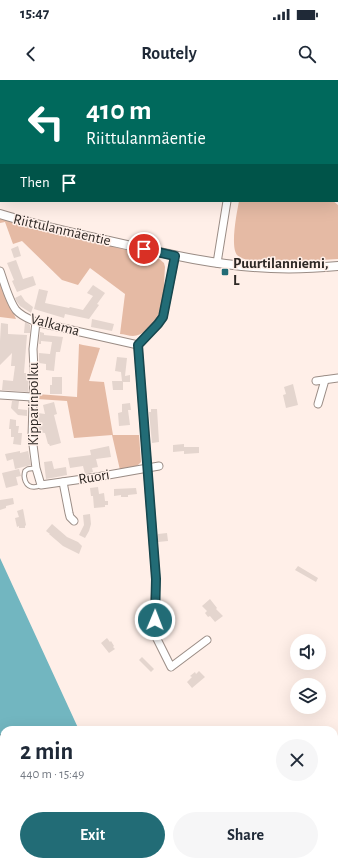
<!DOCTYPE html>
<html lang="en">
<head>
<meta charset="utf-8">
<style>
  :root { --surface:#fff; --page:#f6f6f7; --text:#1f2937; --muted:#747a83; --accent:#226c76 }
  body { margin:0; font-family:"Alegreya Sans",sans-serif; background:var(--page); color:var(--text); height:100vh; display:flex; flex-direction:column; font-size:15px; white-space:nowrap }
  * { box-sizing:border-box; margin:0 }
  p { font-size:13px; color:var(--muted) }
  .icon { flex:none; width:22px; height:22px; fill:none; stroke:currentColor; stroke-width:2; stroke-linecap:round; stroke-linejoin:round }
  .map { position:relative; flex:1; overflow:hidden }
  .side { position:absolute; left:0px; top:646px; width:338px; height:140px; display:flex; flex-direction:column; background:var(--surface); border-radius:12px 12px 0 0; box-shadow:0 4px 16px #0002 }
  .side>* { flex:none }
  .banner { position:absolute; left:0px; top:0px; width:338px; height:122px; box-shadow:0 4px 16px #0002; background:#00695c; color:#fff; overflow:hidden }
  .tools { position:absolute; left:290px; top:554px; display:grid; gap:8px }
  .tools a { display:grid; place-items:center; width:36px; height:36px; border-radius:50%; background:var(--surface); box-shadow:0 4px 16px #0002; font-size:20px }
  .pin { position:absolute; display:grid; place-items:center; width:34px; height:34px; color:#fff; margin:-17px; border:2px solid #fff; border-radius:50%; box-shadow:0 1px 4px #0007 }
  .me { position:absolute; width:44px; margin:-22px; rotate:1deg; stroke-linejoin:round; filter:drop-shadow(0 0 3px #0008) }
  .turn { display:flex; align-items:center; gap:14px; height:84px; padding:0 20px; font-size:18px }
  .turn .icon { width:52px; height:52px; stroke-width:2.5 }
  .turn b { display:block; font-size:28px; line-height:34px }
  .then { display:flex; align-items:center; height:38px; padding:0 20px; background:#0003; gap:8px; font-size:15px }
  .round { display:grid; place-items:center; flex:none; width:42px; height:42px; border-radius:21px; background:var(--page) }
  .head { display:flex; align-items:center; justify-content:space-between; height:68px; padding:0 20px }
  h1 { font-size:24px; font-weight:700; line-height:30px }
  .cta { display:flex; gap:8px; margin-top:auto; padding:8px 20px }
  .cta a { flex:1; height:46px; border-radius:24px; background:var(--accent); color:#fff; font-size:16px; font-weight:700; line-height:46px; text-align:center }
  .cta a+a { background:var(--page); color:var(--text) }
  .status { display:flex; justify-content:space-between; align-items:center; height:28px; padding:0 20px; background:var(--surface); direction:ltr }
  .status svg { height:11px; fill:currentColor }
  header { display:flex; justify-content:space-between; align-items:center; height:52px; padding:0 20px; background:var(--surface); font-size:18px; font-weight:700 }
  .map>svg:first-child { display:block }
  .green { fill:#e5baa4 }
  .water { fill:#72b6c0 }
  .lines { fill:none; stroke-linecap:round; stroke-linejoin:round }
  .ferry { stroke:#0f4c53; stroke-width:1; stroke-dasharray:5 4; stroke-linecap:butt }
  .building { fill:#e4d5ce }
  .service-casing { stroke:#9a8c85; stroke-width:5.5 }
  .minor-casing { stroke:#9a8c85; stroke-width:9 }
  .tertiary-casing { stroke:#9a8c85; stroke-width:10 }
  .service { stroke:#fff; stroke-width:3.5 }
  .minor { stroke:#fff; stroke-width:7 }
  .tertiary { stroke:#fff; stroke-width:8 }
  .route-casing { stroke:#16464d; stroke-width:10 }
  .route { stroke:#226c76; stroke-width:7 }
  .poi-dot { fill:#226c76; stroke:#ffefe8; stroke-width:1.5 }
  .labels { text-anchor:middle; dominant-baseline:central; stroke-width:3; stroke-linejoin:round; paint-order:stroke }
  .street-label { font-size:15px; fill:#2e2825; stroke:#ffefe8 }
  .poi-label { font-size:15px; font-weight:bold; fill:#2e2825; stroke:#ffefe8; text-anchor:start }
</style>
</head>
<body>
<div class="status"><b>15:47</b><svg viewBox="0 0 49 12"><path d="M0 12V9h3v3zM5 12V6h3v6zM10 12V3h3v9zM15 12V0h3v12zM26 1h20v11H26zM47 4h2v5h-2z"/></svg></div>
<header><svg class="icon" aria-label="back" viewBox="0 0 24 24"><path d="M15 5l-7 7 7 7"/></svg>Routely<svg class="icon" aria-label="search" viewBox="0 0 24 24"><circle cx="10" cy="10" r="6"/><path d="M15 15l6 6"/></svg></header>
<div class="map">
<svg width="338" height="786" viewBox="0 0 338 786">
  <rect width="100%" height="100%" fill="#ffefe8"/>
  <g class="green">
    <path d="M239,121H333L338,125V179L304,181L248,180C244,179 240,178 237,175C230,166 237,132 239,121Z"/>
    <path d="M0,137L158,178L164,183L165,187C163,211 167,234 147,250C143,253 137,256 133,256C129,256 124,254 120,254L125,214L90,188L78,205L62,200L22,161L13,164L5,142L0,143Z"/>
    <polygon points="0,200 16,239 0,237"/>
    <polygon points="79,264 83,265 100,268 89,301 104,302 113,355 139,355 141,382 137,386 120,390 112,355 74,358 67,321 37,319 37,314 77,317"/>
  </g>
  <polygon class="water" points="0,478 79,650 4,650 4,782 135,782 137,786 0,786"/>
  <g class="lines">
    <g class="ferry">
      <polyline points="0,654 4,665"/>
      <polyline points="48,782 49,786"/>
    </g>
  </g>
  <g class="building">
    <polygon points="18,166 21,176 14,178 11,169"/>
    <polygon points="16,180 23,199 33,196 36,205 17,212 12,201 14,200 7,183"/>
    <polygon points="93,205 105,213 97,224 99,225 89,239 65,234 64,238 34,229 39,209 48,211 45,223 69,228 70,227 83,230 93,216 87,213"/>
    <polygon points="21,215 25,221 33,227 31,233 20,226 17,222 15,218"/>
    <polygon points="92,239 114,244 112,251 91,247"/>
    <polygon points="25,242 30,245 30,253 24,253"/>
    <polygon points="1,243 8,244 8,254 27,255 24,293 29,293 28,312 2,310 3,300 13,301 15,286 11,286 12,273 0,285 0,261"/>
    <polygon points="40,252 44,253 44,255 63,257 60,272 56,272 54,291 46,290 46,284 39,283 39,273 50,274 52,262 41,261 41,264 39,264"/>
    <polygon points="117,277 127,278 125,296 130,295 130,302 123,302 123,310 113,310 112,301 122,301 121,292 115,291"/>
    <polygon points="52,297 62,297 62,314 50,314 50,305 52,305"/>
    <polygon points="293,304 298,325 286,328 283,315 286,314 284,307"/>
    <polygon points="12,321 19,321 18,329 27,330 27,336 18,335 11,328"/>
    <polygon points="54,322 57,334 54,335 61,363 50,366 49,364 48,364 45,353 37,352 38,333 45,334 43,325"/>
    <polygon points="130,323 131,330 128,330 130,345 119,346 118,333 122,332 122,324"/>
    <polygon points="151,329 157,329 159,362 152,363 149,332 151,332"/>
    <polygon points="10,339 16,340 16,346 19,346 18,353 22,353 21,365 13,364 14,357 11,357 11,349 9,349"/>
    <polygon points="184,364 184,367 199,367 199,373 184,374 184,371 173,372 173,365"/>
    <polygon points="109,366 111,377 96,379 98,387 92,388 93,392 85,394 83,386 70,388 68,378 91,375 90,370"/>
    <polygon points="20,371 20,373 28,371 31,385 15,389 13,379 7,381 5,374"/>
    <polygon points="52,381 54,389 66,387 67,395 46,399 44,382"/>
    <polygon points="19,389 21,396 16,397 18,405 6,408 2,393"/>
    <polygon points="98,407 99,414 104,413 105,421 108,421 108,425 105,425 105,427 94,428 93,416 91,416 90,408"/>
    <polygon points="136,408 137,414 128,415 128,417 121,417 121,415 114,416 114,409"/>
    <polygon points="13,418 14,424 6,426 6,428 0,430 0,420"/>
    <polygon points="23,429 26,445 25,446 25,448 19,448 19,446 17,447 15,438 19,437 17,431"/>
    <polygon points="90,434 91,444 89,451 85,458 79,455 84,445 83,435"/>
    <polygon points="52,444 67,457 78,462 82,466 79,474 63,466 49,454 50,454 46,451"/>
    <polygon points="167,453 168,461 158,462 158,454"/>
    <polygon points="298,486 318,498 316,502 295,490"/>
    <polygon points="210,519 217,528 216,529 223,536 215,542 210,536 208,537 205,533 207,531 202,526"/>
    <polygon points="107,558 110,562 111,561 114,566 113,567 115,569 109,573 101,563"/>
    <polygon points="142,577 154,589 151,592 139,580"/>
    <polygon points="199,591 205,597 192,608 187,602 192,597 190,596 195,592 196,594"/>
  </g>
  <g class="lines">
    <g class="service-casing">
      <path id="service" d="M36,388L28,389L25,391C23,397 25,407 34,407C36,407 39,406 41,405"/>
    </g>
    <g class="minor-casing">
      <g id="minor">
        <polyline points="264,0 266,1"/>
        <polyline points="42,1 42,0"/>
        <polyline points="169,1 169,0"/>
        <polyline points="286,1 287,0"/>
        <polyline points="337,62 338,63"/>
        <polyline points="175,176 163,237 157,244 138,265 156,499 154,553 171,587 207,560"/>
        <polyline points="217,183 227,121"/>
        <path d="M0,191C4,202 9,221 16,230C21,236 29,239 36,242L138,265"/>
        <polyline points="36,242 33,269 34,290 32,357 36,388 41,405 97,397 159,386"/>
        <polyline points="316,301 338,298"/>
        <polyline points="0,315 32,317"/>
        <polyline points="318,324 325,300"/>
        <polyline points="63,402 69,433 70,437 74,441"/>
        <polyline points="334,672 338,667"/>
      </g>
    </g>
    <g class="tertiary-casing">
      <path id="tertiary" d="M0,134C36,145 73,153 109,161C162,173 217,186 271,188C293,189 316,188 338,186"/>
    </g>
    <use href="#service" class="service"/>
    <use href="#minor" class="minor"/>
    <use href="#tertiary" class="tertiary"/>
  </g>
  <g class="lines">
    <g class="route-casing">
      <polyline id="route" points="144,169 175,176 163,237 158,244 138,265 156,499 155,540"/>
    </g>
    <use href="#route" class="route"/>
  </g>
  <rect class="poi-dot" x="221" y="188" width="8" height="8" rx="2"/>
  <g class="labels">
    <g class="street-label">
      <text transform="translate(62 150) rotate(13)">Riittulanmäentie</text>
      <text transform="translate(55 245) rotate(15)">Valkama</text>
      <text transform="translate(33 324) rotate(-90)">Kipparinpolku</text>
      <text transform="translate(94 397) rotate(-9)">Ruori</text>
    </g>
    <g class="poi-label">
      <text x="233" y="183">Puurtilanniemi,<tspan x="233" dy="17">L</tspan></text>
    </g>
  </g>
</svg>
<div class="tools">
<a><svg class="icon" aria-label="sound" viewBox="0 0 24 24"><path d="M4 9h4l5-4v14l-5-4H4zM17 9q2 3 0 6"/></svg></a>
<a><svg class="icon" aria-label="layers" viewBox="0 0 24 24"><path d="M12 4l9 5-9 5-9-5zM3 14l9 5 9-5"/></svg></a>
</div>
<div class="pin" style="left:144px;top:169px;background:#d93025"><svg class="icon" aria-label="arrive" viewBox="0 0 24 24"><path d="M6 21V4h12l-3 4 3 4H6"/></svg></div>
<svg class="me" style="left:155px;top:540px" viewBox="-20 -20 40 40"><circle r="17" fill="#226c76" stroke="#fff" stroke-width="3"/><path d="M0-11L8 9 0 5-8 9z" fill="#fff"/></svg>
<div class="banner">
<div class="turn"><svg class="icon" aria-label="left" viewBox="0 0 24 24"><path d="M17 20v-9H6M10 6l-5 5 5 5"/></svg><div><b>410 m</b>Riittulanmäentie</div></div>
<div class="then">Then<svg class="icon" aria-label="arrive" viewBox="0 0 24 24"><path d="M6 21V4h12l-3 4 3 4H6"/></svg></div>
</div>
<section class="side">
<div class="head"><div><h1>2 min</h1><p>440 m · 15:49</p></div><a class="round"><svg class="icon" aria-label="close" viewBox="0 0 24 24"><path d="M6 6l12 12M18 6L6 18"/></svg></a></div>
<div class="cta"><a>Exit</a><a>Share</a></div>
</section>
</div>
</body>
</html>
